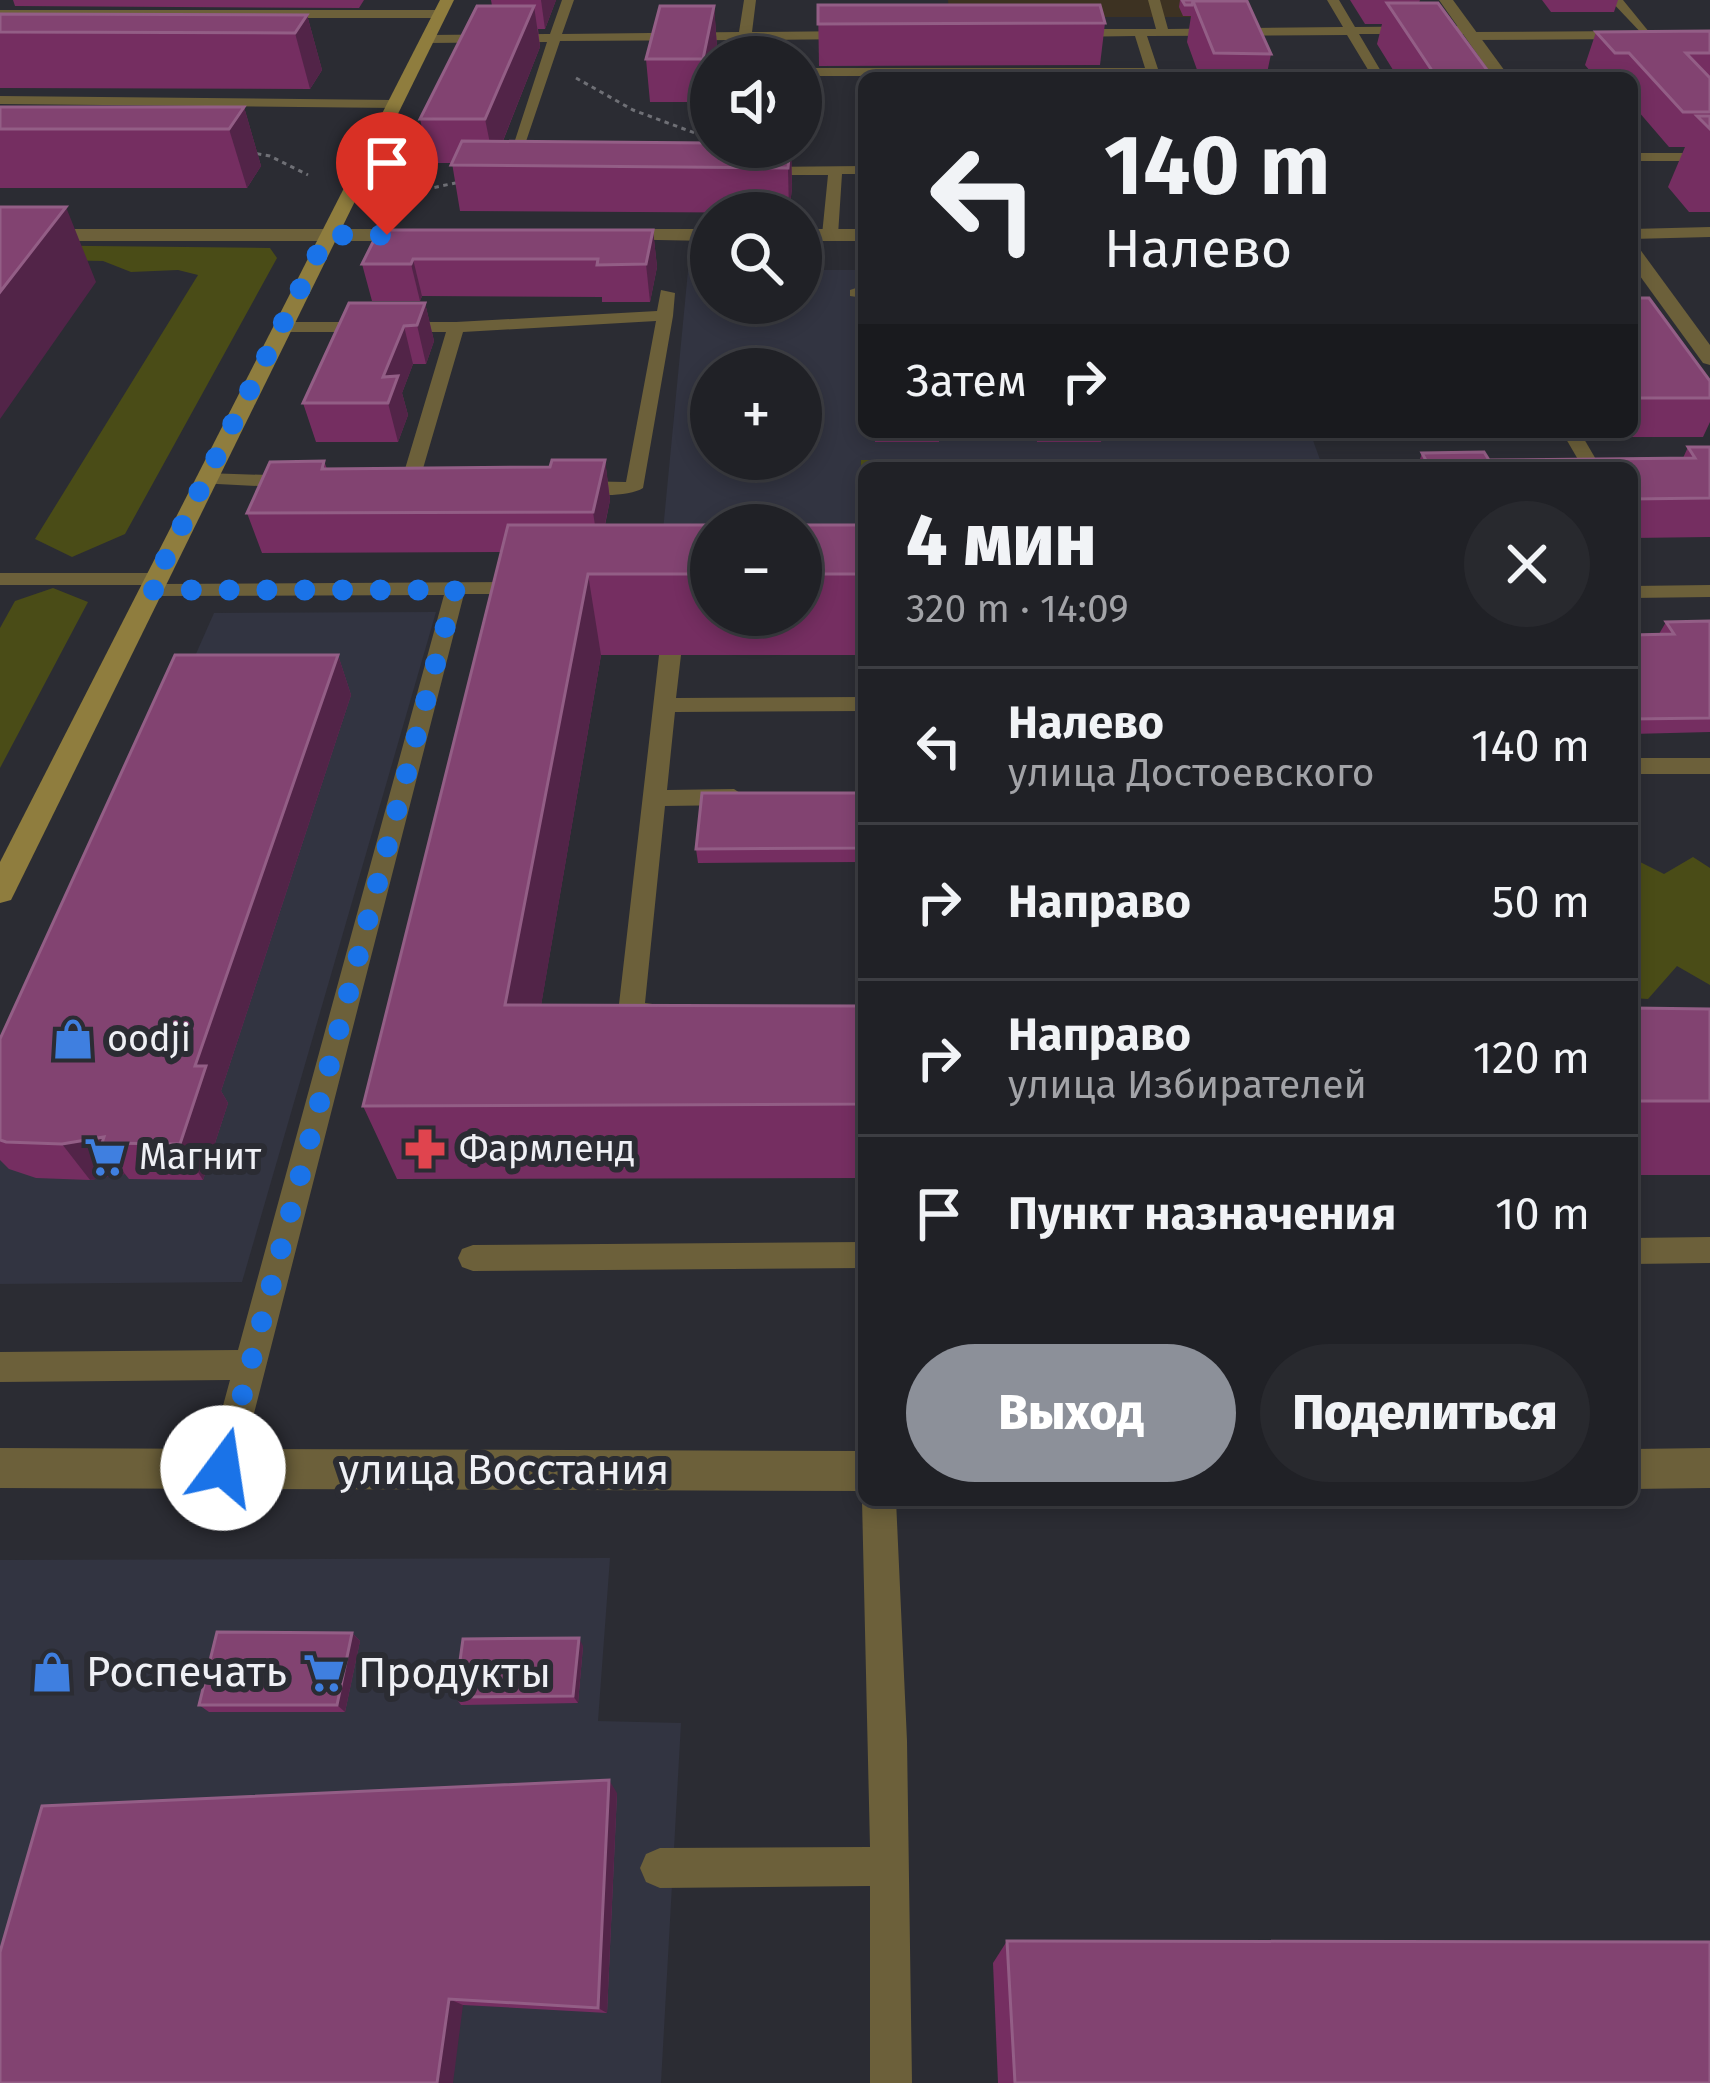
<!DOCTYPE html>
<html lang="ru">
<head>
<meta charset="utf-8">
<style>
  :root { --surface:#202126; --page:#28292e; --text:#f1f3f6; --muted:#a2a3a7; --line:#3d3e43; --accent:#8c9099 }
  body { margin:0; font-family:"Fira Sans",sans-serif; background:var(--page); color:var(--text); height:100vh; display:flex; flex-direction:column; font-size:45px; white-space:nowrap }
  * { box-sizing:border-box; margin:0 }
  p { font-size:39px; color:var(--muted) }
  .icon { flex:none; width:66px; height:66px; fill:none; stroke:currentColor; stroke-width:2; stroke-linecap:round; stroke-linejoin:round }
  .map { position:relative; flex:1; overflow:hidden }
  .panel { position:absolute; left:858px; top:462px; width:780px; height:1044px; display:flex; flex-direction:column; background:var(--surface); border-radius:18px; box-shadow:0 6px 18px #0003,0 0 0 3px var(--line) }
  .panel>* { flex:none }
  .banner { position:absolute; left:858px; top:72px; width:780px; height:366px; border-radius:18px; box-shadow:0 6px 18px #0003,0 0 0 3px var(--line); background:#202126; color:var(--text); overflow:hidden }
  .buttons { position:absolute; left:690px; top:36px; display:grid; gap:24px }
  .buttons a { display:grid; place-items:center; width:132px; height:132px; border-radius:50%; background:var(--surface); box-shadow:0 6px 18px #0003,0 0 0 3px var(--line); font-size:60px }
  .pin { position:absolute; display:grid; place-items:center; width:102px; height:102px; color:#fff; margin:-123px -51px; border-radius:50% 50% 50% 0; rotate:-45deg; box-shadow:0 0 12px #0007 }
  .pin .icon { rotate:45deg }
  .me { position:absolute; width:132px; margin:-66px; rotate:14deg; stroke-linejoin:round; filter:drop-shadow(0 0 9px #0008) }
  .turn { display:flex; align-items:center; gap:42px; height:252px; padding:0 48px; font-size:54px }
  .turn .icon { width:156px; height:156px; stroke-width:2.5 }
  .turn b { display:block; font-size:84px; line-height:102px }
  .then { display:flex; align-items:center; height:114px; padding:0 48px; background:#0003; gap:24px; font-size:45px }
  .round { display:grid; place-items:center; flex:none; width:126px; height:126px; border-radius:63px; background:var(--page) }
  .overview { display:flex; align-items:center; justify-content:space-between; height:204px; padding:0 48px }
  h1 { font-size:72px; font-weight:800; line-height:90px }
  .action { display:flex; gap:24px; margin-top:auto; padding:24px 48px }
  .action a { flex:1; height:138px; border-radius:72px; background:var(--accent); color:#fff; font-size:48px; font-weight:800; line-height:138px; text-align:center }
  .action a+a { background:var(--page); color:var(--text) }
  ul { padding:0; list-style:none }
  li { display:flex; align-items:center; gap:36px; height:156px; padding:0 48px; border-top:3px solid var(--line) }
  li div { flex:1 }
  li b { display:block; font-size:45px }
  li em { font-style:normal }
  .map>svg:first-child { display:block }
  .built { fill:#323441; fill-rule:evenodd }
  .medical { fill:#3d3222 }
  .green { fill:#4a4c17 }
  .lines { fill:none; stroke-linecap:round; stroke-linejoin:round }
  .path { stroke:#6f7076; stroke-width:3; stroke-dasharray:4.5 4.5; stroke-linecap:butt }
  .service { fill:#6c603a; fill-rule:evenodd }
  .minor { fill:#6c603a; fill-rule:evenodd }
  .tertiary { fill:#6c603a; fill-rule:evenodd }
  .secondary { fill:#8f7d3e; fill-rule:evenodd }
  .wall { fill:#752e61; fill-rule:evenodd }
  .shaded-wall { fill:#522448 }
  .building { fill:#824371; stroke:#935e86; stroke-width:3 }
  .route { stroke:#1a73e8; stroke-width:21; stroke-dasharray:0 37.8 }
  .labels { text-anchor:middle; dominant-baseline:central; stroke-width:12; stroke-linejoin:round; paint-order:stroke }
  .poi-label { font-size:36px; fill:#eff0f5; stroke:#2b2c33; text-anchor:start }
  .near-street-label { font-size:42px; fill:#eff0f5; stroke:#2b2c33 }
  .near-poi-label { font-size:42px; fill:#eff0f5; stroke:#2b2c33; text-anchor:start }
</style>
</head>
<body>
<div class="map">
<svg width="1710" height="2083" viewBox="0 0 1710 2083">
  <rect width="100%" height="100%" fill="#2b2c33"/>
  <g class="built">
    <path d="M801,270H864V432H1310L1323,468H864V541L801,525H711L662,541L688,271H711V303H801ZM711,369H801V459H711Z"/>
    <polygon points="436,612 242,1282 0,1284 0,1098 214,613"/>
    <polygon points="610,1558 598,1721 681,1723 661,2083 0,2083 0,1560"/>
  </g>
  <polygon class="medical" points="948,0 1219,0 1227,17 949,17"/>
  <g class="green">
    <polygon points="0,245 270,248 277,258 125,534 72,557 35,539 198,275 178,270 131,272 103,261 0,259"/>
    <polygon points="861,460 1151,460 1153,468 864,468 864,532 860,532"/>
    <polygon points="53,588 88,602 0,768 0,628 15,601"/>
    <polygon points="1693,857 1710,868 1710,985 1677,966 1648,999 1632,998 1632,858 1664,874"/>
  </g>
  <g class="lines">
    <g class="path">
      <polyline points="576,78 633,110 711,139"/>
      <polyline points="248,152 270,156 308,175"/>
      <polyline points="408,193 460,182"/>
    </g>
    <g class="service">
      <polygon points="562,0 574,0 562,34 739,32 744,0 756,0 752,32 855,31 861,35 855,39 751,40 748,57 736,57 738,40 560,41 516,171 504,174 547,42 428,43 422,39 428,35 550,34"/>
      <polygon points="1148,0 1160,0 1168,29 1343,27 1327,0 1339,0 1355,27 1466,26 1471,32 1628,31 1634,35 1628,39 1470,40 1465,34 1359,34 1385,78 1373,78 1347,35 1147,36 1159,72 1153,76 801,76 801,68 1145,68 1135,36 1068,37 1062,33 1068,29 1156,29"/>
      <polygon points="1610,0 1623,0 1654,38 1646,38"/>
      <polygon points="0,10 441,10 447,14 441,18 0,18"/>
      <polygon points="0,96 394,100 401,104 394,108 0,104"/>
      <rect x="1632" y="153" width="78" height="8"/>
      <polygon points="864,166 864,174 842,174 838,235 830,240 822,235 828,175 757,175 750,171 757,167"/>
      <polygon points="1710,227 1710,237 1632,239 1632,229"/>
      <polygon points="856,288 864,288 864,298 850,296 850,290"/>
      <path d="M661,290L675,293L673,316L643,488C628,498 581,497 566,487L575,481L626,482L656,321L463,332L417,489L408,495L399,489L446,332H281L273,327L281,322H456L657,311Z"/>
      <polygon points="1562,432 1580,432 1601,468 1583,468"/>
      <polygon points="205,473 297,476 306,482 297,488 198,483 196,479"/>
      <polygon points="0,573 155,573 165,579 160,584 524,582 534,588 524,594 464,594 240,1468 235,1479 223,1484 211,1479 206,1468 230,1380 0,1382 0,1352 238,1350 444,595 150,596 140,590 145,585 0,585"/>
      <polygon points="1710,585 1710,597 1632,598 1632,586"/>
      <path d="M670,648L681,655L676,698L864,697V711L675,712L667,790L734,789L746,797L734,805L665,806L645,1003L667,1006L671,1013C662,1029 627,1029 618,1013L659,655Z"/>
      <rect x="1632" y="758" width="78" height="16"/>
      <polygon points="1710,1237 1710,1263 1632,1264 1632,1238"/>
      <polygon points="864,1242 864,1268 473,1271 462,1267 458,1258 462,1249 473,1245"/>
      <polygon points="864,1496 864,1500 896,1500 907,1741 912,2083 870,2083 870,1886 660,1888 646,1882 640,1868 646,1854 660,1848 870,1847 862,1500"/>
    </g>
    <g class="minor">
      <polygon points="0,229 421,229 430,235 421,241 0,241"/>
      <polygon points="611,229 711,229 711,241 604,239 602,235"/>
      <rect x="801" y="229" width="63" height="12"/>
    </g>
    <g class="tertiary">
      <polygon points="1439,0 1453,0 1510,78 1494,78"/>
      <polygon points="1632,246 1639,248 1710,345 1710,365 1703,363 1632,265"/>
      <polygon points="0,1448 864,1451 864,1491 0,1488"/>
      <polygon points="1710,1448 1710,1488 1632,1489 1632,1449"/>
    </g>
    <polygon class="secondary" points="440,0 454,0 15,892 11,900 0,903 0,862"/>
  </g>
  <g class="wall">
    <polygon points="13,0 364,0 359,8 15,6"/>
    <polygon points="491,0 556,0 545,29 538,29 540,47 503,141 791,147 792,188 789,213 460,211 452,163 430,163 420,119 492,6"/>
    <polygon points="1180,0 1247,1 1271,54 1266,78 1200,78 1187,42 1191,16 1183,16 1179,7"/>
    <polygon points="1350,0 1420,0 1419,3 1493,78 1398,78 1377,44 1382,24 1365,24"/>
    <polygon points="1542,0 1618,0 1614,12 1551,12"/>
    <polygon points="818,5 1105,23 1100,65 819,66"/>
    <polygon points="714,6 717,47 715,57 711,57 706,102 650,102 646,59"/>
    <polygon points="0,14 307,15 322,70 310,89 0,88"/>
    <polygon points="1710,31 1710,212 1689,212 1668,187 1685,147 1669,147 1632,104 1632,78 1596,78 1585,65 1596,32"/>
    <polygon points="0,107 244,107 261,166 247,188 0,188"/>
    <polygon points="653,230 657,267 650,302 602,302 602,297 422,296 420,301 372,301 362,264"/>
    <polygon points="1632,298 1710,381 1710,422 1703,437 1610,437 1607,432 1632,432"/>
    <polygon points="425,303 434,341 426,364 413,364 402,393 408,415 398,442 316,442 303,403"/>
    <rect x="875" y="432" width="64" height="10"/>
    <polygon points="1036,432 1103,432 1101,442 1037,442"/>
    <polygon points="1688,447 1710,447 1710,537 1632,538 1632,468 1417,468 1422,453 1489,460 1683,458"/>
    <path d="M552,460H605L610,500L605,525H864V655H601L541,1005L864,1006V1178L397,1179L363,1106L501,552L262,553L247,513L270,462L324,461L327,469L550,467ZM711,525H801V615H711Z"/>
    <polygon points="1710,621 1710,732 1632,734 1632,635 1659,634 1666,622"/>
    <polygon points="338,655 351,695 221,1091 228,1103 203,1180 129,1179 125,1174 90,1180 36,1178 9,1169 0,1160 0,1039"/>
    <polygon points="864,793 864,862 698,863 696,849"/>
    <polygon points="1632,1008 1710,1009 1710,1175 1632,1175"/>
    <polygon points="352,1633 360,1641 345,1712 209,1712 199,1705"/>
    <polygon points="583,1646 578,1703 461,1705 455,1697"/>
    <polygon points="617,1793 607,2013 463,2005 0,2083"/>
    <polygon points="1007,1941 1710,2083 998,2083 993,1963"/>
  </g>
  <g class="shaded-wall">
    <polygon points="541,0 556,0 545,29"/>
    <polygon points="534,6 540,47 494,163 485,119"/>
    <polygon points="714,6 717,47 715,57 711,57 711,78 706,102 703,59"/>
    <polygon points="307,15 322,70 310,89 295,33"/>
    <polygon points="244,107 261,166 247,188 229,129"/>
    <polygon points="791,147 792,188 789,213 788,168"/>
    <polygon points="66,207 96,282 0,419 0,292"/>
    <polygon points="653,230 657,267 650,302 646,264"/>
    <polygon points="413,259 422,296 420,301 411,264"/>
    <polygon points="425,303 434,341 426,364 417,325"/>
    <polygon points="404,326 413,364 402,393 408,415 398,442 388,403 383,377"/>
    <polygon points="605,460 610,500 599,552 593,512"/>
    <polygon points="588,574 601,655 528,1082 505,1005"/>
    <polygon points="338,655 351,695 221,1091 228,1103 203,1180 180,1144 195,1066"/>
    <polygon points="104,1137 102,1143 125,1174 90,1180 62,1144"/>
    <polygon points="352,1633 360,1641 345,1712 337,1705"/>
    <polygon points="579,1638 583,1646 578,1703 573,1696"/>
    <polygon points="609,1780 617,1793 607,2013 598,2008"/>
    <polygon points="449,1999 463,2005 453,2083 437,2083"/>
  </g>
  <g class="building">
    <polygon points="1182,0 1222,0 1222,1 1193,1 1192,5 1185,5"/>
    <polygon points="1193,1 1247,1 1271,54 1214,53"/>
    <polygon points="1387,3 1438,3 1493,78 1437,78"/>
    <polygon points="818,5 1100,5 1105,23 818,24"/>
    <polygon points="477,6 534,6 485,119 420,119"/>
    <polygon points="660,6 714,6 703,59 646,59"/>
    <polygon points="0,14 307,15 295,33 0,32"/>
    <polygon points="1710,31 1710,53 1686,53 1710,78 1710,112 1683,112 1629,53 1615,53 1596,32"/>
    <polygon points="0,107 244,107 229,129 0,129"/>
    <polygon points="1697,116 1710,116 1710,129"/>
    <polygon points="462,141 711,143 711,147 790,147 788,168 451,165"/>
    <polygon points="0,207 66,207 0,292"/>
    <polygon points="379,230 653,230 646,264 597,265 598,259 413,259 411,264 362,264"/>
    <polygon points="1632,298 1649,298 1710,381 1710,398 1632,398"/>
    <polygon points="349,303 425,303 417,325 404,326 383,377 398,376 388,403 303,403"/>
    <polygon points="1688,447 1710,447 1710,498 1632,499 1632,468 1430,468 1422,453 1484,452 1489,460 1695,458"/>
    <polygon points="552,460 605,460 593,512 247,513 270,462 324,461 322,469 550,467"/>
    <polygon points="508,525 801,525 711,525 711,574 588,574 505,1005 864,1006 864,1104 363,1106"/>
    <rect x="801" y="525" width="63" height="49"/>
    <polygon points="1710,621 1710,718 1632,719 1632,635 1674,634 1666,622"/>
    <polygon points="175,655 338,655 195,1066 206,1066 180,1144 102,1143 104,1137 62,1144 6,1142 0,1140 0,1039"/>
    <polygon points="702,793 864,793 864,848 696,849"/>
    <polygon points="1632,1008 1710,1009 1710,1101 1632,1101"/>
    <polygon points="217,1632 352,1633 337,1705 199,1705"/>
    <polygon points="579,1638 573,1696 455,1697 463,1639"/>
    <polygon points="609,1780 598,2008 449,1999 437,2083 0,2083 0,1952 42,1806"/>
    <polygon points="1007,1941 1710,1942 1710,2083 1015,2083"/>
  </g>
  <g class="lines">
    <polyline class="route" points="223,1468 455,590 150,590 327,235 387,235"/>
  </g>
  <defs>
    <g id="shop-bare" transform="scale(3.24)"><path d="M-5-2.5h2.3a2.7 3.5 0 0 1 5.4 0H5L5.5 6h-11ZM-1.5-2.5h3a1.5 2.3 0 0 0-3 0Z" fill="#3f7fe0" stroke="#2b2c33" stroke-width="2.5" paint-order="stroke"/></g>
    <g id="pharmacy-bare" transform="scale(3.24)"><path d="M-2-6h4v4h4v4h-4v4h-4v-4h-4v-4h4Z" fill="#e0444e" stroke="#2b2c33" stroke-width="2.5" paint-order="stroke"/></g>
    <g id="supermarket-bare" transform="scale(3.24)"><path d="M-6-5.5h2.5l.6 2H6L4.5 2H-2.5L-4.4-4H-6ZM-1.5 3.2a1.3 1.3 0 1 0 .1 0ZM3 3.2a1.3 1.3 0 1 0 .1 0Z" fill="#3f7fe0" stroke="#2b2c33" stroke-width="2.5" paint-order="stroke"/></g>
  </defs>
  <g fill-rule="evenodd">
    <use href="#shop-bare" x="73" y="1039"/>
    <use href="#pharmacy-bare" x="425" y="1149"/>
    <use href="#supermarket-bare" x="105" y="1157"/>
    <use href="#shop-bare" x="52" y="1672"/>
    <use href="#supermarket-bare" x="324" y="1673"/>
  </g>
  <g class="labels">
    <g class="poi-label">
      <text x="107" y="1039">oodji</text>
      <text x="459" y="1149">Фармленд</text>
      <text x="139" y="1157">Магнит</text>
    </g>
    <g class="near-street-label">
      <text x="504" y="1470">улица Восстания</text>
    </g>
    <g class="near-poi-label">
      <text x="86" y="1672">Роспечать</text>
      <text x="358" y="1673">Продукты</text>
    </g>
  </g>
</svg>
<div class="buttons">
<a><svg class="icon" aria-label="sound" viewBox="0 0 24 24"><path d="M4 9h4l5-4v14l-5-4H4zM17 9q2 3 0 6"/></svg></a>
<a><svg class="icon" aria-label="search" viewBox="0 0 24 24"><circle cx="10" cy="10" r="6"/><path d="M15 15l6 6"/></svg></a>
<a>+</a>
<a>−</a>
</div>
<div class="pin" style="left:387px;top:235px;background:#d93025"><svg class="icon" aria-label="arrive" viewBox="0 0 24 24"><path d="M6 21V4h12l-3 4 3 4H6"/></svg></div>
<svg class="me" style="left:223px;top:1468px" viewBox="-20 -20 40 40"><circle r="19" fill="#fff"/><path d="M0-13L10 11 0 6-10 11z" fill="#1a73e8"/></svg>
<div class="banner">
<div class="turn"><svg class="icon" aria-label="left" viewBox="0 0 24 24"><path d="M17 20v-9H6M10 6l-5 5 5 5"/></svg><div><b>140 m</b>Налево</div></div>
<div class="then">Затем<svg class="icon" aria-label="right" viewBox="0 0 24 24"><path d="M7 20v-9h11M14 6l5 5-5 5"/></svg></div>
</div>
<section class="panel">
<div class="overview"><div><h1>4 мин</h1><p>320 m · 14:09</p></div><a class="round"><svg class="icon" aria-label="close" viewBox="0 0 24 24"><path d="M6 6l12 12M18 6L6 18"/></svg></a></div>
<ul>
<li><svg class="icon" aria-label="left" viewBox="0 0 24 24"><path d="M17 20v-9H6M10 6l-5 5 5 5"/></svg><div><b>Налево</b><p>улица Достоевского</p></div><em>140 m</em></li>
<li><svg class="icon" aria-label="right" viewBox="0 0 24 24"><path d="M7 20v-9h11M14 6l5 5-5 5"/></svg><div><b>Направо</b></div><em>50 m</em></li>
<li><svg class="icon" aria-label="right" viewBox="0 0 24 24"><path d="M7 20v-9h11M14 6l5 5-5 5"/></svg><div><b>Направо</b><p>улица Избирателей</p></div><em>120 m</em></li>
<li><svg class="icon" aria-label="arrive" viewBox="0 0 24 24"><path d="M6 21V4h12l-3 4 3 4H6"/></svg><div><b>Пункт назначения</b></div><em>10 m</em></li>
</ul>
<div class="action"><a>Выход</a><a>Поделиться</a></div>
</section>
</div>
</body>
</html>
